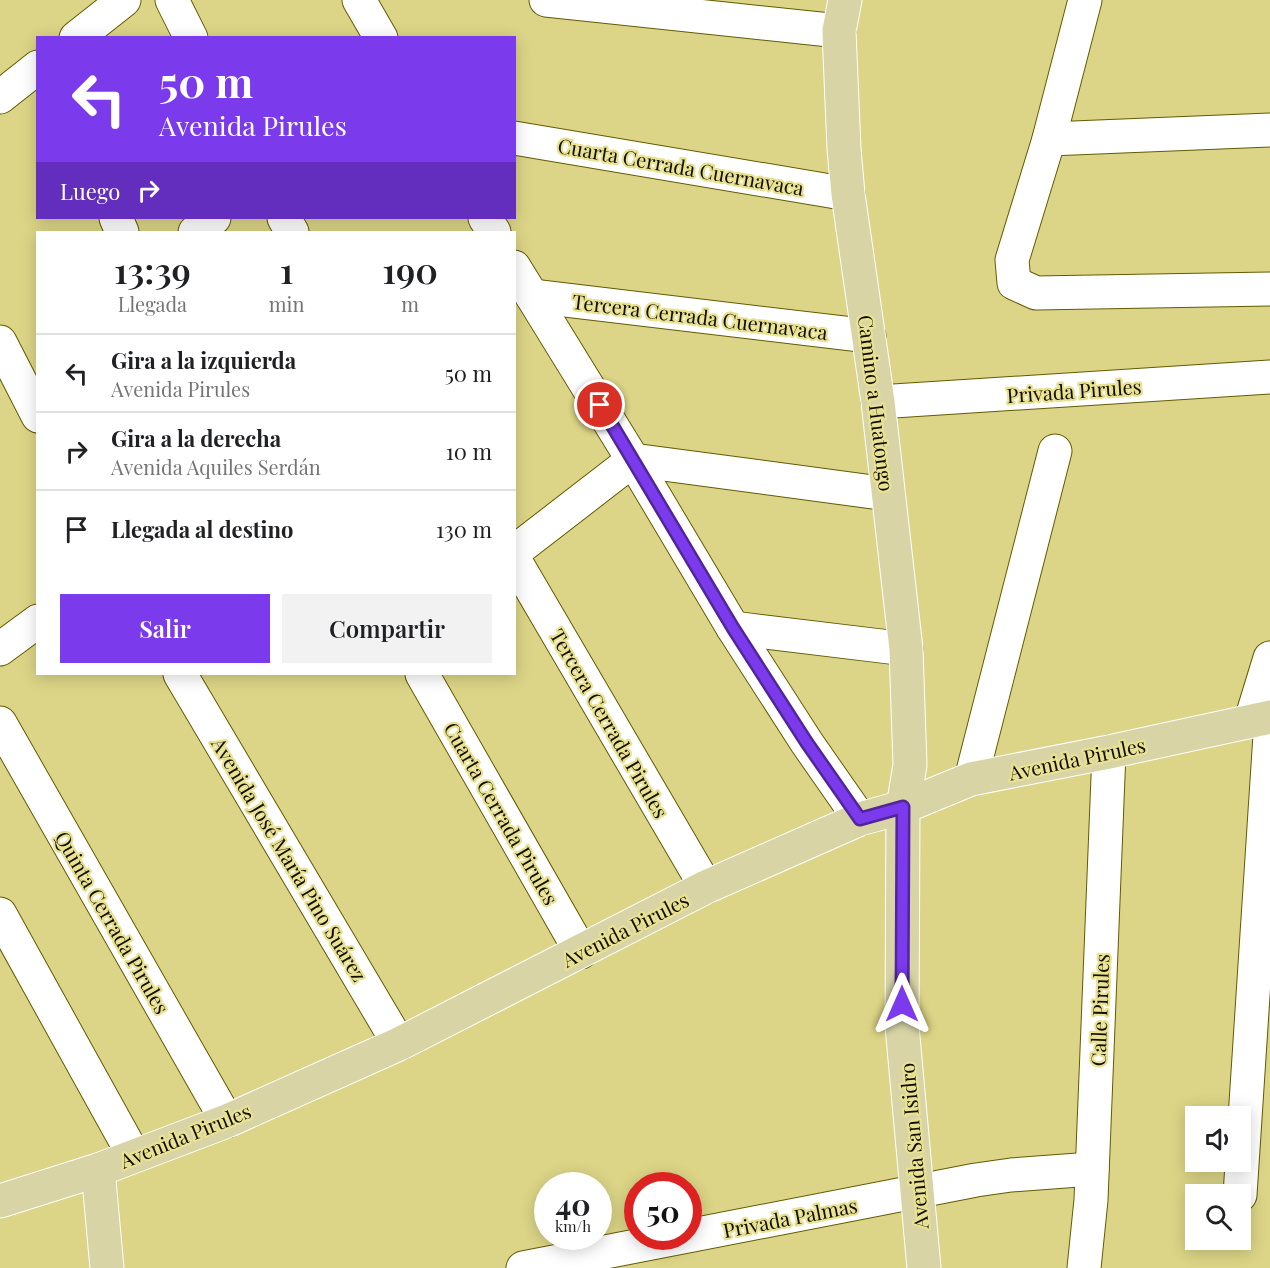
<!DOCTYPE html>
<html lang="es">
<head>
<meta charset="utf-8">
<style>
  :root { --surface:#fff; --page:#f2f2f2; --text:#202124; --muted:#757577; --line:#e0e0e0; --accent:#7c3aed }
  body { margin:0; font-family:"Playfair Display",serif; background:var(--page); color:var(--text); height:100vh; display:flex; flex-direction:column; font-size:22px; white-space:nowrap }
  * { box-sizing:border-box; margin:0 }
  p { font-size:20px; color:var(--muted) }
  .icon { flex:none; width:33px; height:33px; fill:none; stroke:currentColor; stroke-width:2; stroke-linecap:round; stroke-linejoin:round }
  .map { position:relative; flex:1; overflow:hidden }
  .details { position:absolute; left:36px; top:231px; width:480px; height:444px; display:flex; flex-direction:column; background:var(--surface); border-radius:0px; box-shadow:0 3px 15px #0003 }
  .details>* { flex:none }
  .banner { position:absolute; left:36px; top:36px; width:480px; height:183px; border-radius:0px; box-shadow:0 3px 15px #0003; background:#7c3aed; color:#fff; overflow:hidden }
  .buttons { position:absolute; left:1185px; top:1106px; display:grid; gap:12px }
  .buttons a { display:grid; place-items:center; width:66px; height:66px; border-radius:0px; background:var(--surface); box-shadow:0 3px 15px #0003; font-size:30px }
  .speed { position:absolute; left:534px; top:1172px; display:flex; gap:12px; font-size:30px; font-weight:700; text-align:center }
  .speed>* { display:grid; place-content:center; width:78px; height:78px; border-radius:50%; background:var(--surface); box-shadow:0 3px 15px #0003; line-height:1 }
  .speed small { font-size:15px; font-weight:400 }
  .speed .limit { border:9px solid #d22; background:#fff; color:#111 }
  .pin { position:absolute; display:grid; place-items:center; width:51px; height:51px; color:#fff; margin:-26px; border:3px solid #fff; border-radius:50%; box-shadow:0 2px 6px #0007 }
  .me { position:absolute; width:66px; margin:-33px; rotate:0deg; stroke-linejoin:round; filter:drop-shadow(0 0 4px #0008) }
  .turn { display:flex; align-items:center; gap:21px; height:126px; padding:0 24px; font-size:27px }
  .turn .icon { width:78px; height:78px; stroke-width:2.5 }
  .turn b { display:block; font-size:42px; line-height:51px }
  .then { display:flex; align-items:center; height:57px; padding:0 24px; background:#0003; gap:12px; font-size:22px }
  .eta { display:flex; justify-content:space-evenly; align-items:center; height:102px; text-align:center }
  .eta b { font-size:36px; font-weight:600; line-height:42px }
  .button { display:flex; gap:12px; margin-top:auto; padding:12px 24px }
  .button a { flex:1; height:69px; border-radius:0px; background:var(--accent); color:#fff; font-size:24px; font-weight:600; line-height:69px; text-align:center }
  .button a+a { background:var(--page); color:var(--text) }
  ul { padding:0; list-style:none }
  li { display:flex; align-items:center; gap:18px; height:78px; padding:0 24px; border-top:2px solid var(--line) }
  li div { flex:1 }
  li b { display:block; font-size:22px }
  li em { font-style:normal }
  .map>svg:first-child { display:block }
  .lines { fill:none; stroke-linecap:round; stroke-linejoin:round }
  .minor-casing { stroke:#635b00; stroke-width:35 }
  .major-casing { stroke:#fff; stroke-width:35 }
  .minor { stroke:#fff; stroke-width:33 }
  .major { stroke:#d8d4a6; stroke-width:33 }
  .route-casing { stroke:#51269a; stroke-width:15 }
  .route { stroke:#7c3aed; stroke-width:10 }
  .labels { text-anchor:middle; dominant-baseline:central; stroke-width:4.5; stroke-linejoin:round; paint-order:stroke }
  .street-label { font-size:20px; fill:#100e00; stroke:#e9e293 }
</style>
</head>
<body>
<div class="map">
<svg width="1270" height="1268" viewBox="0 0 1270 1268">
  <rect width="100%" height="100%" fill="#dcd587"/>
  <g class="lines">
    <g class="minor-casing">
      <g id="minor">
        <polyline points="172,0 191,38"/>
        <polyline points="359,0 381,38"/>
        <polyline points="546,0 839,31"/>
        <polyline points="1085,0 1049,139 1012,260 1014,283 1036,293 1270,289"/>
        <polyline points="76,38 124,0"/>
        <polyline points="0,97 38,67"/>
        <polyline points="514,138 848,194"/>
        <polyline points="1049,139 1270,130"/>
        <polyline points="116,218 122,232"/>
        <polyline points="284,218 292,232"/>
        <polyline points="485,218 494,232"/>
        <polyline points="195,232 214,218"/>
        <polyline points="514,267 633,460 733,628 807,743 860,819"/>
        <polyline points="532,296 869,336"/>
        <polyline points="0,342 38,416"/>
        <polyline points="878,402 1270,377"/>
        <polyline points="633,460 888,494"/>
        <polyline points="514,552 633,460"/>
        <polyline points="514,559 706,887"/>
        <polyline points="733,628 906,649"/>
        <polyline points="0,649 38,621"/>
        <polyline points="180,674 399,1044"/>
        <polyline points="422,674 581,952"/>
        <polyline points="1251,720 1270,658"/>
        <polyline points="0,723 227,1121"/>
        <polyline points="971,779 1055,451"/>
        <polyline points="0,914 134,1156"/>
        <polyline points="1240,1195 1270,735"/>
        <polyline points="523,1268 976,1180 1011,1175 1092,1169"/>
        <polyline points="1084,1268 1091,1200 1109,752"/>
      </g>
    </g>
    <g class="major-casing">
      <g id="major">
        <polyline points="845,0 839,31 844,149 848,194 878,402 906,649 910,765 903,807 902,1026 924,1268"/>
        <polyline points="98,1170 107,1268"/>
        <polyline points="0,1201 98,1170 227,1121 399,1044 706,887 860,819 903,807 971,779 1109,752 1270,717"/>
      </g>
    </g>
    <use href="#minor" class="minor"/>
    <use href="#major" class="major"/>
  </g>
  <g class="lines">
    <g class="route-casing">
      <polyline id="route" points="600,405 733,628 807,743 860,819 903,807 902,1004"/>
    </g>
    <use href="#route" class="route"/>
  </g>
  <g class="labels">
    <g class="street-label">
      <text transform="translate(681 166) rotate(10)">Cuarta Cerrada Cuernavaca</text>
      <text transform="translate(700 316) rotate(7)">Tercera Cerrada Cuernavaca</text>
      <text transform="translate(1074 390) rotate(-4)">Privada Pirules</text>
      <text transform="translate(877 403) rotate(83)">Camino a Huatongo</text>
      <text transform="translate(610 723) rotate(60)">Tercera Cerrada Pirules</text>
      <text transform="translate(1077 758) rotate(-12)">Avenida Pirules</text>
      <text transform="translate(502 813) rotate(60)">Cuarta Cerrada Pirules</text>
      <text transform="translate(290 859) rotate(59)">Avenida José María Pino Suárez</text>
      <text transform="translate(113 922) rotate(60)">Quinta Cerrada Pirules</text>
      <text transform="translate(625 929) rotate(-27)">Avenida Pirules</text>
      <text transform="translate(1099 1010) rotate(-88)">Calle Pirules</text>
      <text transform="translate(185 1135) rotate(-22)">Avenida Pirules</text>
      <text transform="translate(913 1146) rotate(-95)">Avenida San Isidro</text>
      <text transform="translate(790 1217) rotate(-11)">Privada Palmas</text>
    </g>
  </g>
</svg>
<div class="buttons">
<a><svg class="icon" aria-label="sound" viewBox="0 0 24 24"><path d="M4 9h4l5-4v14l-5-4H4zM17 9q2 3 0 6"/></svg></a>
<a><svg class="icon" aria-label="search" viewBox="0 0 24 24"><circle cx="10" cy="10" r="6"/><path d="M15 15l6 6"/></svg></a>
</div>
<div class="speed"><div>40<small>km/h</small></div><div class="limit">50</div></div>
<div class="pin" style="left:600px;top:405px;background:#d93025"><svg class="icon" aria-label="arrive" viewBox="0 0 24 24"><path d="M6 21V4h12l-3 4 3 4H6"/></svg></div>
<svg class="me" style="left:902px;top:1004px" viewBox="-20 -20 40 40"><path d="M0-17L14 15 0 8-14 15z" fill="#7c3aed" stroke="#fff" stroke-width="4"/></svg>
<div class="banner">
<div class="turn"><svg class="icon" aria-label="left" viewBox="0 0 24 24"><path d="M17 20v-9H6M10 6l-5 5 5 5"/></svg><div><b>50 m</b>Avenida Pirules</div></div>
<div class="then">Luego<svg class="icon" aria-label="right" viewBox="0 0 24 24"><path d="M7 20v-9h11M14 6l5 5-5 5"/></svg></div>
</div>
<section class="details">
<div class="eta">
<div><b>13:39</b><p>Llegada</p></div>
<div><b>1</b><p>min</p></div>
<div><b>190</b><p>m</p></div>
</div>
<ul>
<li><svg class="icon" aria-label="left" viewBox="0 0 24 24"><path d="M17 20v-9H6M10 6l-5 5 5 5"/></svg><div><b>Gira a la izquierda</b><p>Avenida Pirules</p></div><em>50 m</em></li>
<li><svg class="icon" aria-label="right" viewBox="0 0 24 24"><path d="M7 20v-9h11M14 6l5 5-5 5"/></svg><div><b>Gira a la derecha</b><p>Avenida Aquiles Serdán</p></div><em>10 m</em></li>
<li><svg class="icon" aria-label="arrive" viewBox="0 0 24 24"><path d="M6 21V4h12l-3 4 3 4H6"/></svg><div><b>Llegada al destino</b></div><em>130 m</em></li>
</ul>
<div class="button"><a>Salir</a><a>Compartir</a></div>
</section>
</div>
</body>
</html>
